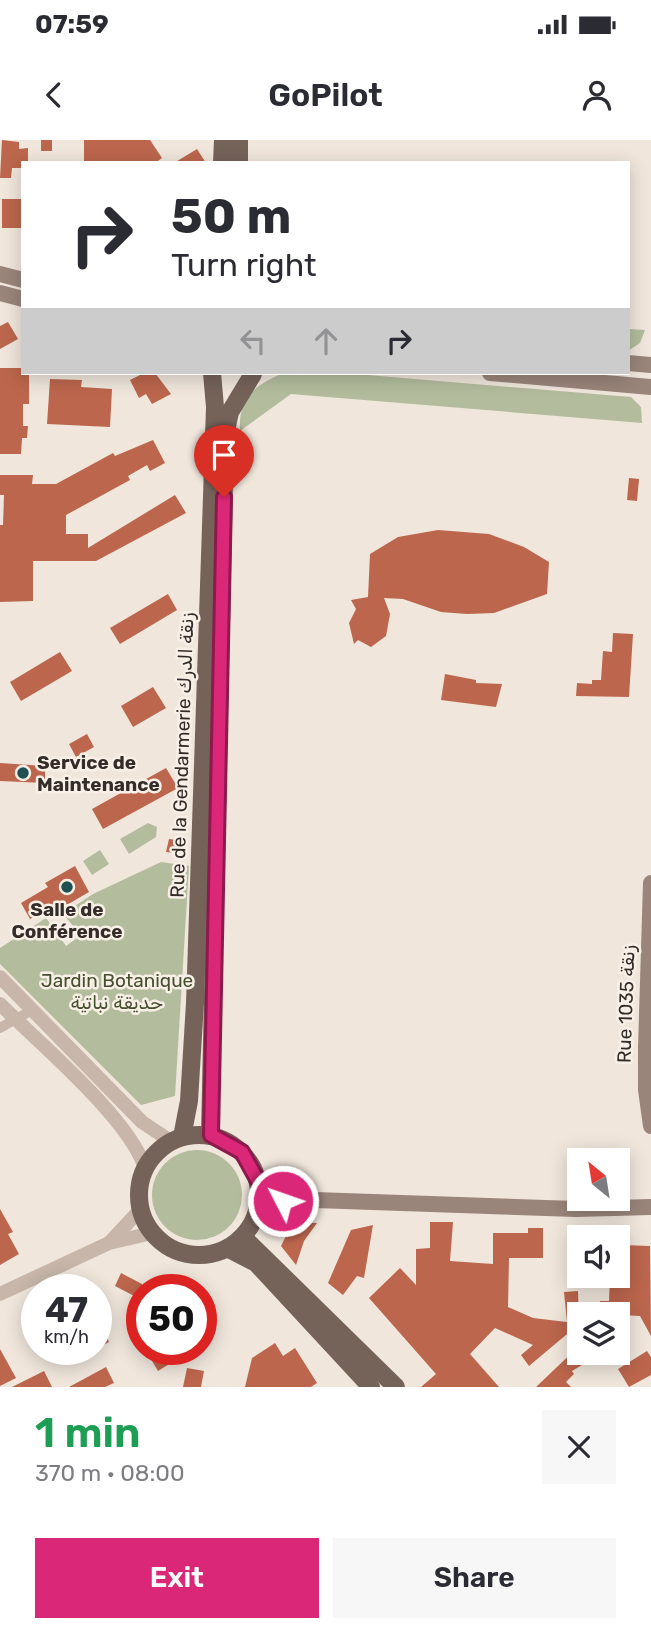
<!DOCTYPE html>
<html lang="en">
<head>
<meta charset="utf-8">
<style>
  :root { --surface:#fff; --page:#f7f7f7; --text:#2b2b33; --muted:#7c7c81; --accent:#db2777 }
  body { margin:0; font-family:Rubik,Vazirmatn,sans-serif; background:var(--page); color:var(--text); height:100vh; display:flex; flex-direction:column; font-size:26px; white-space:nowrap }
  * { box-sizing:border-box; margin:0 }
  p { font-size:23px; color:var(--muted) }
  .icon { flex:none; width:38px; height:38px; fill:none; stroke:currentColor; stroke-width:2; stroke-linecap:round; stroke-linejoin:round }
  .map { position:relative; height:1247px; overflow:hidden }
  .panel { display:flex; flex-direction:column; background:var(--surface); flex:1 }
  .panel>* { flex:none }
  .hud { position:absolute; left:21px; top:21px; width:609px; height:214px; border-radius:0px; box-shadow:0 4px 18px #0003; background:#fff; color:var(--text); overflow:hidden }
  .needle { width:46px; rotate:330deg }
  .tools { position:absolute; left:567px; top:1008px; display:grid; gap:14px }
  .tools a { display:grid; place-items:center; width:63px; height:63px; border-radius:0px; background:var(--surface); box-shadow:0 4px 18px #0003; font-size:35px }
  .speed { position:absolute; left:21px; top:1134px; display:flex; gap:14px; font-size:35px; font-weight:700; text-align:center }
  .speed>* { display:grid; place-content:center; width:91px; height:91px; border-radius:50%; background:var(--surface); box-shadow:0 4px 18px #0003; line-height:1 }
  .speed small { font-size:18px; font-weight:400 }
  .speed .limit { border:10px solid #d22; background:#fff; color:#111 }
  .pin { position:absolute; display:grid; place-items:center; width:60px; height:60px; color:#fff; margin:-72px -30px; border-radius:50% 50% 50% 0; rotate:-45deg; box-shadow:0 0 7px #0007 }
  .pin .icon { rotate:45deg }
  .me { position:absolute; width:77px; margin:-38px; rotate:311deg; stroke-linejoin:round; filter:drop-shadow(0 0 5px #0008) }
  .turn { display:flex; align-items:center; gap:24px; height:147px; padding:0 35px; font-size:32px }
  .turn .icon { width:91px; height:91px; stroke-width:2.5 }
  .turn b { display:block; font-size:49px; line-height:60px }
  .lanes { display:flex; align-items:center; height:66px; padding:0 35px; background:#0003; justify-content:center; gap:35px; direction:ltr }
  .lanes .off { opacity:.35 }
  .round { display:grid; place-items:center; flex:none; width:74px; height:74px; border-radius:0px; background:var(--page) }
  .headline { display:flex; align-items:center; justify-content:space-between; height:119px; padding:0 35px }
  h1 { font-size:42px; font-weight:600; line-height:52px; color:#1e9e55 }
  .button { display:flex; gap:14px; margin-top:auto; padding:14px 35px }
  .button a { flex:1; height:80px; border-radius:0px; background:var(--accent); color:#fff; font-size:28px; font-weight:600; line-height:80px; text-align:center }
  .button a+a { background:var(--page); color:var(--text) }
  .status { display:flex; justify-content:space-between; align-items:center; height:49px; padding:0 35px; background:var(--surface); direction:ltr }
  .status svg { height:19px; fill:currentColor }
  header { display:flex; justify-content:space-between; align-items:center; height:91px; padding:0 35px; background:var(--surface); font-size:32px; font-weight:600 }
  .map>svg:first-child { display:block }
  .green { fill:#b3bd9d }
  .building { fill:#bc664d }
  .lines { fill:none; stroke-linecap:round; stroke-linejoin:round }
  .minor { stroke:#c7b6a9; stroke-width:10 }
  .tertiary { stroke:#c7b6a9; stroke-width:14 }
  .secondary { stroke:#9a857a; stroke-width:16 }
  .primary { stroke:#75635a; stroke-width:18 }
  .route-casing { stroke:#8e194d; stroke-width:18 }
  .route { stroke:#db2777; stroke-width:12 }
  .poi-dot { fill:#215052; stroke:#f8f0e7; stroke-width:2.5 }
  .labels { text-anchor:middle; dominant-baseline:central; stroke-width:5; stroke-linejoin:round; paint-order:stroke }
  .street-label { font-size:19px; fill:#342c28; stroke:#f8f0e7 }
  .poi-label { font-size:19px; font-weight:bold; fill:#342c28; stroke:#f8f0e7; text-anchor:start }
  .park-label { font-size:19px; fill:#44502e; stroke:#f8f0e7 }
</style>
</head>
<body>
<div class="status"><b>07:59</b><svg viewBox="0 0 49 12"><path d="M0 12V9h3v3zM5 12V6h3v6zM10 12V3h3v9zM15 12V0h3v12zM26 1h20v11H26zM47 4h2v5h-2z"/></svg></div>
<header><svg class="icon" aria-label="back" viewBox="0 0 24 24"><path d="M15 5l-7 7 7 7"/></svg>GoPilot<svg class="icon" aria-label="person" viewBox="0 0 24 24"><circle cx="12" cy="8" r="4"/><path d="M4 21q1-7 8-7t8 7"/></svg></header>
<div class="map">
<svg width="651" height="1247" viewBox="0 0 651 1247">
  <rect width="100%" height="100%" fill="#f0e6dc"/>
  <g class="green">
    <polygon points="628,189 645,190 640,203 628,211"/>
    <path d="M283,233L356,234L631,257L641,267L642,283L291,254L240,291C238,257 254,246 283,233Z"/>
    <polygon points="148,683 157,687 156,697 129,714 120,699"/>
    <polygon points="100,710 109,724 92,735 83,721"/>
    <polygon points="161,722 189,726 175,956 141,965 0,824 0,808 46,778 66,806 81,795 63,774 93,754"/>
    <circle cx="197" cy="1055" r="45"/>
  </g>
  <g class="building">
    <polygon points="2,0 19,2 19,9 28,8 28,22 22,22 21,28 12,28 11,38 0,38"/>
    <rect x="41" y="0" width="11" height="11"/>
    <polygon points="84,0 150,0 162,18 155,23 84,23"/>
    <polygon points="197,9 206,23 174,23"/>
    <rect x="2" y="59" width="21" height="29"/>
    <polygon points="8,182 18,199 0,209 0,186"/>
    <polygon points="0,228 23,228 23,233 29,233 29,264 23,264 23,286 28,286 27,298 22,298 21,314 0,314"/>
    <polygon points="144,233 155,233 171,254 152,264 146,254 139,258 130,240"/>
    <polygon points="50,239 82,240 81,247 112,249 110,287 47,284"/>
    <polygon points="153,300 165,323 150,331 147,325 128,336 130,340 66,375 66,394 88,394 88,408 175,355 186,373 96,421 33,421 33,461 0,462 0,385 3,385 4,355 0,355 0,335 33,335 32,344 56,344 113,313 115,316"/>
    <polygon points="629,338 639,339 637,361 627,360"/>
    <polygon points="438,390 489,394 524,407 549,422 547,454 494,473 467,474 441,472 403,459 384,458 390,474 386,496 371,507 358,500 354,504 349,483 356,469 351,460 368,457 370,414 398,397"/>
    <polygon points="168,454 177,470 120,504 110,488"/>
    <polygon points="613,493 633,494 629,557 576,556 577,543 592,544 592,540 601,540 603,511 612,512"/>
    <polygon points="60,512 72,531 21,561 10,542"/>
    <polygon points="445,534 476,540 476,543 502,544 496,567 441,560"/>
    <polygon points="153,547 166,568 133,587 121,566"/>
    <polygon points="87,594 94,607 76,617 69,604"/>
    <polygon points="0,623 45,626 45,643 0,641"/>
    <polygon points="166,628 178,648 103,689 92,669"/>
    <polygon points="169,699 185,701 183,714 166,712"/>
    <polygon points="75,726 89,752 60,769 57,763 30,779 21,763 48,747 45,743"/>
    <polygon points="0,1069 13,1092 8,1094 19,1114 0,1125"/>
    <polygon points="293,1082 317,1083 304,1101 296,1125 281,1106"/>
    <polygon points="430,1082 453,1082 450,1121 493,1124 493,1093 528,1093 528,1088 543,1088 543,1118 509,1118 508,1167 533,1178 567,1182 564,1152 578,1151 579,1184 529,1226 521,1215 533,1205 495,1188 470,1214 499,1247 421,1247 436,1234 369,1158 400,1128 416,1145 416,1109 430,1108"/>
    <polygon points="373,1085 364,1138 357,1136 343,1155 328,1143 351,1090"/>
    <polygon points="623,1105 650,1106 651,1196 640,1176 600,1174 600,1161 609,1161 610,1136 618,1136 618,1108"/>
    <polygon points="121,1133 142,1144 142,1160 115,1146"/>
    <polygon points="96,1175 109,1202 96,1209"/>
    <polygon points="275,1203 283,1216 295,1208 317,1243 311,1247 245,1247 252,1218"/>
    <polygon points="579,1206 579,1213 585,1213 587,1222 572,1231 574,1234 566,1242 571,1247 536,1247"/>
    <polygon points="0,1209 16,1238 0,1246"/>
    <polygon points="145,1209 163,1209 171,1223 158,1231"/>
    <polygon points="647,1211 651,1217 651,1235 629,1247 618,1229"/>
    <polygon points="106,1227 114,1243 105,1247 69,1247"/>
    <polygon points="187,1228 204,1231 201,1247 183,1247"/>
    <polygon points="44,1231 52,1247 12,1247"/>
  </g>
  <g class="lines">
    <polyline class="minor" points="0,888 32,870"/>
    <g class="tertiary">
      <polyline points="0,837 142,982 172,1002"/>
      <path d="M0,864C40,904 129,978 145,1028"/>
      <polyline points="110,1102 140,1070"/>
      <polyline points="0,1154 109,1103 152,1093"/>
    </g>
    <g class="secondary">
      <polyline points="0,134 23,140"/>
      <polyline points="0,153 23,159"/>
      <polyline points="628,223 651,225"/>
      <polyline points="490,233 651,247"/>
      <polyline points="651,743 646,908 646,950 651,986"/>
      <polyline points="258,1041 283,1061"/>
      <polyline points="258,1068 283,1061 315,1060 576,1069 651,1067"/>
    </g>
    <g class="primary">
      <polyline points="222,23 223,0"/>
      <polyline points="239,23 239,0"/>
      <circle cx="199" cy="1055" r="60"/>
      <polyline points="210,995 225,296 230,272 253,234"/>
      <polyline points="182,997 189,961 195,863 215,267 212,233"/>
      <polyline points="243,1097 396,1247"/>
      <polyline points="227,1108 256,1123 371,1247"/>
    </g>
  </g>
  <g class="lines">
    <g class="route-casing">
      <polyline id="route" points="224,357 211,995 242,1012 258,1041 283,1061"/>
    </g>
    <use href="#route" class="route"/>
  </g>
  <g class="poi-dot">
    <circle cx="23" cy="633" r="7"/>
    <circle cx="67" cy="747" r="7"/>
  </g>
  <g class="labels">
    <g class="street-label">
      <text transform="translate(182 615) rotate(-88)">Rue de la Gendarmerie زنقة الدرك</text>
      <text transform="translate(626 864) rotate(-88)">Rue 1035 زنقة</text>
    </g>
    <g class="poi-label">
      <text x="37" y="622">Service de<tspan x="37" dy="22">Maintenance</tspan></text>
      <text x="67" y="769" text-anchor="middle">Salle de<tspan x="67" dy="22">Conférence</tspan></text>
    </g>
    <g class="park-label">
      <text x="117" y="840">Jardin Botanique<tspan x="117" dy="22">حديقة نباتية</tspan></text>
    </g>
  </g>
</svg>
<div class="tools">
<a><svg class="needle" viewBox="-14 -14 28 28"><path d="M0-13l5 13h-10z" fill="#e53935"/><path d="M0 13l5-13h-10z" fill="#7c7c81"/></svg></a>
<a><svg class="icon" aria-label="sound" viewBox="0 0 24 24"><path d="M4 9h4l5-4v14l-5-4H4zM17 9q2 3 0 6"/></svg></a>
<a><svg class="icon" aria-label="layers" viewBox="0 0 24 24"><path d="M12 4l9 5-9 5-9-5zM3 14l9 5 9-5"/></svg></a>
</div>
<div class="speed"><div>47<small>km/h</small></div><div class="limit">50</div></div>
<div class="pin" style="left:224px;top:357px;background:#d93025"><svg class="icon" aria-label="arrive" viewBox="0 0 24 24"><path d="M6 21V4h12l-3 4 3 4H6"/></svg></div>
<svg class="me" style="left:283px;top:1061px" viewBox="-20 -20 40 40"><circle r="17" fill="#db2777" stroke="#fff" stroke-width="3"/><path d="M0-11L8 9 0 5-8 9z" fill="#fff"/></svg>
<div class="hud">
<div class="turn"><svg class="icon" aria-label="right" viewBox="0 0 24 24"><path d="M7 20v-9h11M14 6l5 5-5 5"/></svg><div><b>50 m</b>Turn right</div></div>
<div class="lanes"><svg class="icon off" aria-label="left" viewBox="0 0 24 24"><path d="M17 20v-9H6M10 6l-5 5 5 5"/></svg><svg class="icon off" aria-label="ahead" viewBox="0 0 24 24"><path d="M12 20V5M6 11l6-6 6 6"/></svg><svg class="icon" aria-label="right" viewBox="0 0 24 24"><path d="M7 20v-9h11M14 6l5 5-5 5"/></svg></div>
</div>
</div>
<section class="panel">
<div class="headline"><div><h1>1 min</h1><p>370 m · 08:00</p></div><a class="round"><svg class="icon" aria-label="close" viewBox="0 0 24 24"><path d="M6 6l12 12M18 6L6 18"/></svg></a></div>
<div class="button"><a>Exit</a><a>Share</a></div>
</section>
</body>
</html>
